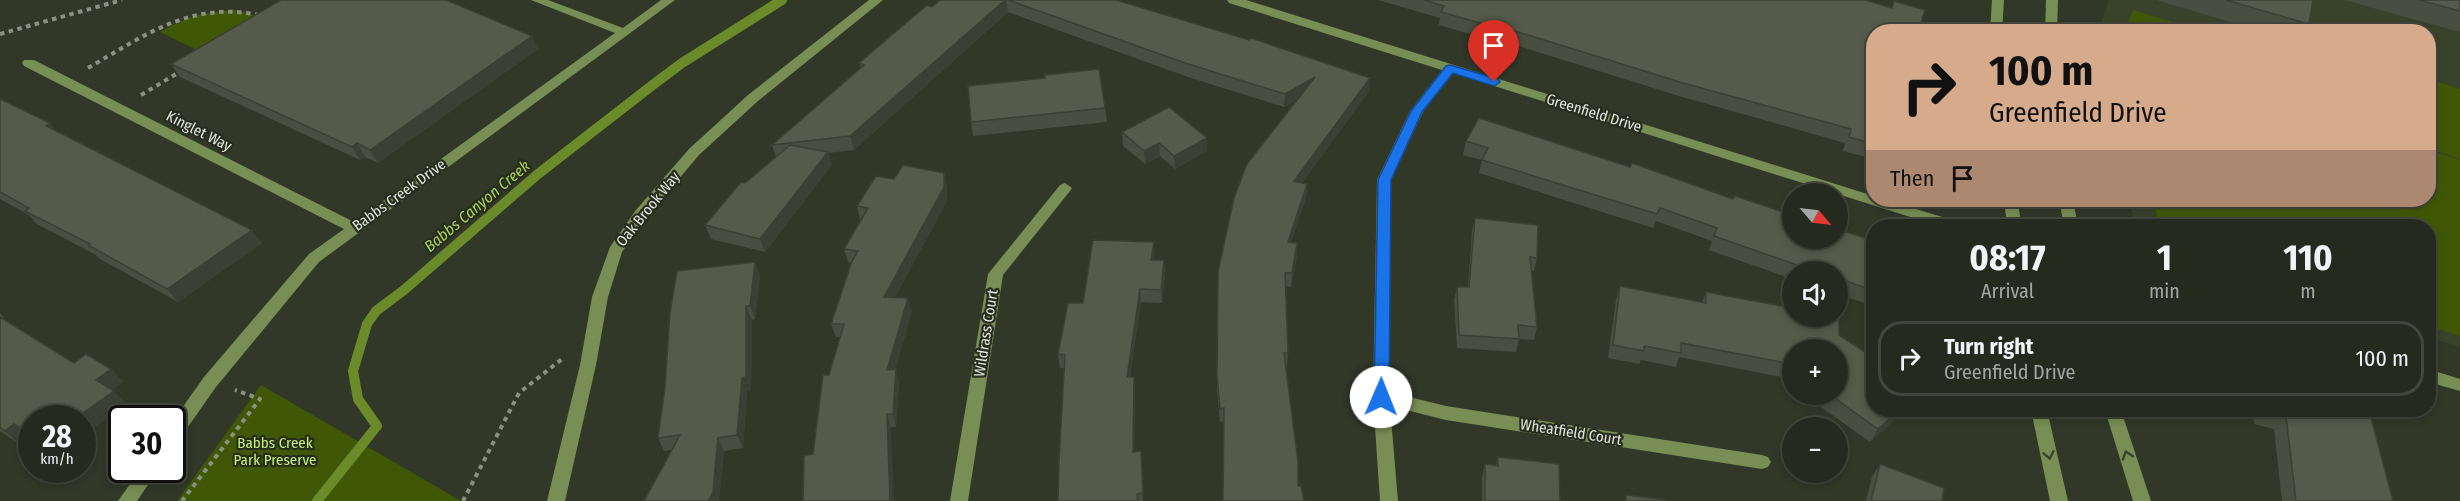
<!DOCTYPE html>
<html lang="en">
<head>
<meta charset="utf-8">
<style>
  :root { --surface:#252a1e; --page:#2d3227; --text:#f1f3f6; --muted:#a3a7a4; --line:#42463c }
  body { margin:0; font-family:"Fira Sans Condensed",sans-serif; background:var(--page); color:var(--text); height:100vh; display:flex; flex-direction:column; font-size:22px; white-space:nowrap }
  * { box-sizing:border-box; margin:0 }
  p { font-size:20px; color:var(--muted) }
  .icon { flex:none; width:33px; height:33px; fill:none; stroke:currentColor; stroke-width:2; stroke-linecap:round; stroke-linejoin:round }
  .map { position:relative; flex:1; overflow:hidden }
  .side { position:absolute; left:1866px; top:219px; width:570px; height:198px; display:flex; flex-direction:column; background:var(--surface); border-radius:24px; box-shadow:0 3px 9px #0003,0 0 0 2px var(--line) }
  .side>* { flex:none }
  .banner { position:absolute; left:1866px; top:24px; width:570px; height:183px; border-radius:24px; box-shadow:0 3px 9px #0003,0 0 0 2px var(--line); background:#d6ab8b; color:#111; overflow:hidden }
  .needle { width:39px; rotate:118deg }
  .controls { position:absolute; left:1782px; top:183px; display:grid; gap:12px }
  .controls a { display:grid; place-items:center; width:66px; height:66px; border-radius:50%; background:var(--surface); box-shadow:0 3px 9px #0003,0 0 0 2px var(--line); font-size:30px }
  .speed { position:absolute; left:18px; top:405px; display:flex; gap:12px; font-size:30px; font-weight:700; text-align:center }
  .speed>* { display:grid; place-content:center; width:78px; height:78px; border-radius:50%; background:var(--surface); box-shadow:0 3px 9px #0003,0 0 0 2px var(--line); line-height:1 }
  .speed small { font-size:15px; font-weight:400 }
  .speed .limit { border:3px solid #111; border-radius:9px; background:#fff; color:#111 }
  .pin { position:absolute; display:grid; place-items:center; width:51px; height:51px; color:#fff; margin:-62px -26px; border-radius:50% 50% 50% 0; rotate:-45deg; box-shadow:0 0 6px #0007 }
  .pin .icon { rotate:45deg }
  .me { position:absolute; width:66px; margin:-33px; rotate:1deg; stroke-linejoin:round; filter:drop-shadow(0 0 4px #0008) }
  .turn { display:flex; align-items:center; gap:21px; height:126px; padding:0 24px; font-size:27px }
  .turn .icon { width:78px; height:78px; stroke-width:2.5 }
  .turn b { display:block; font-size:42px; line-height:51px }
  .then { display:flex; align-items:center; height:57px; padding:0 24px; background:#0003; gap:12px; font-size:22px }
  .eta { display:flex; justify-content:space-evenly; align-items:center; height:102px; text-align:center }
  .eta b { font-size:36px; font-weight:700; line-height:42px }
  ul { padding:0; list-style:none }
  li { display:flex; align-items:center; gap:18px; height:75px; margin:0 12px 9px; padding:0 12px; border:3px solid var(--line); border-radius:24px }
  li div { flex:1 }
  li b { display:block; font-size:22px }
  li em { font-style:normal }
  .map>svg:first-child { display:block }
  .built { fill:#39422b }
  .green { fill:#405806 }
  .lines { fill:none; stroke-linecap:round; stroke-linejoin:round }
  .stream { stroke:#6b8b2a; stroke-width:10 }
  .path { stroke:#8a9083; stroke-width:4; stroke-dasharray:4.5 4.5; stroke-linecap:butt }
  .minor { fill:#788e54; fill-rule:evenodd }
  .wall { fill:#484e40 }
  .shaded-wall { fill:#3b4034 }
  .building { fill:#545b4a; stroke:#3b4034; stroke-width:1.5 }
  .oneway { stroke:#3b452c }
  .route { fill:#1a73e8; stroke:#114b97; stroke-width:1.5 }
  .labels { text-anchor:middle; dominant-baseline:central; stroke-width:4.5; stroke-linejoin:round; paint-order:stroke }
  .street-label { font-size:15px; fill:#e2e6dc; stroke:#272d1e }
  .park-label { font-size:15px; fill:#c5f176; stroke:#272d1e }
  .water-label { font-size:16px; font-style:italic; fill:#a8d256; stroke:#272d1e }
</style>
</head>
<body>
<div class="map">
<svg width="2460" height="501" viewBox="0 0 2460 501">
  <rect width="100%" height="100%" fill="#313828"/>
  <polygon class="built" points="2109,0 2460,0 2460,347 2429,337 2428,226 2135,226 2130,200 2428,200 2428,32 2101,32 2100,26"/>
  <g class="green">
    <path d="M235,10L257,16L203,53L160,32C189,16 202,12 235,10Z"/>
    <polygon points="2133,10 2202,31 2125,31"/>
    <polygon points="2429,79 2460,89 2460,159 2429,148"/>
    <polygon points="2429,150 2460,160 2460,336 2429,326 2428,226 2160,226 2153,200 2428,200"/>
    <polygon points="261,385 461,501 177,501"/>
  </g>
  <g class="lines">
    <polyline class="stream" points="317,501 377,426 358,399 353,371 367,324 376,311 404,290 538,174 654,84 682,63 782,0"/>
    <g class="path">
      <polyline points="0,34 122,0"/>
      <path d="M88,68C145,35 191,1 259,15"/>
      <polyline points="141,95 181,71"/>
      <polyline points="182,501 260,399 235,390"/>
      <polyline points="463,501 519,393 562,359"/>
    </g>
    <g class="minor">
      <polygon points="531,0 548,0 623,28 661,0 675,0 319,262 216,387 178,441 172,443 172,422 204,377 309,254 344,229 24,66 22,63 24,60 34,60 354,222 615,33"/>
      <polygon points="869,0 883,0 758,101 699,155 646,218 622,252 608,297 596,365 565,501 547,501 580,365 592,297 610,247 636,210 689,149 748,95"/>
      <polygon points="1227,0 1246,0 1874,196 1874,200 1886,200 1959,222 1961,226 1939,226 1453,73 1423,112 1391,180 1389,392 1446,406 1762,455 1768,457 1771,462 1768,467 1762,469 1446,420 1390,406 1398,501 1380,501 1373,397 1377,180 1410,111 1442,70 1229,3"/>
      <polygon points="1992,0 2004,0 2002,32 1990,32"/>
      <polygon points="2046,0 2058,0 2057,32 2045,32"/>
      <polygon points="1065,183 1072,188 1070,191 1003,275 968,501 950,501 988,274 1060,185"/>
      <polygon points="2004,200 2018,200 2021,226 2007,226"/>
      <polygon points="2059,200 2073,200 2078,226 2064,226"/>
      <polygon points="2428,369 2460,379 2460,391 2428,382"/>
      <polygon points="2031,410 2047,410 2068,501 2050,501"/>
      <polygon points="2105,410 2121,410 2151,501 2133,501"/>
      <polygon points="140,470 158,470 137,501 118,501"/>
    </g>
  </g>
  <g class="wall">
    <polygon points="940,0 1116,0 1369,91 1302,183 1307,184 1306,197 1291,242 1297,256 1291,287 1286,286 1288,353 1287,367 1285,367 1298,486 1304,501 1224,421 1220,422 1217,389 1218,272 1297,100 1284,107 1188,77 1008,12 854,150 828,153 832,165 765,252 711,239 705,225 745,183 776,157 772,145 861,68 859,63"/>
    <polygon points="1378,0 1865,0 1892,8 1894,1 1925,10 1874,32 1874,159 1843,151 1845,143 1679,96 1499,40 1498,42 1439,25 1440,18"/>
    <polygon points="2156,0 2313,0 2309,24 2304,32 2264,32"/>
    <polygon points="2344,0 2460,0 2460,32"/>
    <polygon points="538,49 378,163 365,157 360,160 180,77 171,64"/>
    <polygon points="1045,78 1105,108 1107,122 973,136 971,122"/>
    <polygon points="0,99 50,123 56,131 262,243 178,302 100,259 96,255 37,224 29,215 0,199"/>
    <polygon points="1122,132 1207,151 1175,169 1160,156 1145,164 1123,146"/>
    <polygon points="1466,141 1630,167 1733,199 1874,241 1874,306 1838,294 1838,272 1792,272 1792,279 1709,250 1712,241 1656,221 1653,228 1479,173 1482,160 1463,155"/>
    <polygon points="944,173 947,187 947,201 895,297 912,311 895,370 899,383 896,427 891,427 813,454 829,375 840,337 836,337 831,324 851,263 848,262 844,249 861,219 860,219 857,206 894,179"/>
    <polygon points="1475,218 1537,258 1534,271 1531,271 1537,327 1534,340 1519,339 1516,352 1457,348 1454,300 1457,287 1468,287 1472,231"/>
    <polygon points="1154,242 1154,260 1164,260 1165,274 1162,303 1141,302 1130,377 1134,377 1135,390 1134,452 1141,451 1143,501 1058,501 1064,368 1060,368 1058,354 1083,303"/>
    <polygon points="760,275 755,319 752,320 751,390 747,391 743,448 724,451 719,501 644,501 672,450 664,451 658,438"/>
    <polygon points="1620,286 1702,303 1706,292 1839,335 1905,410 1870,442 1814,402 1817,394 1838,394 1838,350 1792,350 1792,379 1679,357 1676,367 1641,360 1639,364 1608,358 1616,300"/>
    <polygon points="0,313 4,317 2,318 74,363 111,369 123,382 112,390 126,404 82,436 82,418 32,418 32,440 28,437 19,444 0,431"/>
    <polygon points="2252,410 2369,410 2393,501 2282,501 2274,429 2254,424"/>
    <polygon points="1498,457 1560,501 1482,501 1482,477 1485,464 1496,465"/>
    <polygon points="1880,464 1942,501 1866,501 1872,477"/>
  </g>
  <g class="shaded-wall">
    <polygon points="1005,0 1006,0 1008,12 854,150 850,136"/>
    <polygon points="532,36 538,49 378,163 370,150"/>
    <polygon points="1315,77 1314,91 1284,107 1285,94"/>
    <polygon points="1370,78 1369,91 1293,195 1294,181"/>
    <polygon points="50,123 61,137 46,126"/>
    <polygon points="1207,138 1207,151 1175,169 1174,156"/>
    <polygon points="357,143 365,157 360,160 352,147"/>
    <polygon points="1159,143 1160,156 1145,164 1144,151"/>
    <polygon points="828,152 832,165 765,252 760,239"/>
    <polygon points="944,173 947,187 947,201 888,310 884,297"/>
    <polygon points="1307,184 1306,197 1287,255 1288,242"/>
    <polygon points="252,230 262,243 178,302 167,289"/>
    <polygon points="1154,242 1154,256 1152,274 1151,260"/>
    <polygon points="1297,243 1297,256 1291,287 1292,273"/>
    <polygon points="1164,260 1165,274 1162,303 1161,290"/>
    <polygon points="755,262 760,275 755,319 750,306"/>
    <polygon points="1140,289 1141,302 1128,390 1127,377"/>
    <polygon points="908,298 912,311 891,383 887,370"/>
    <polygon points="746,306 752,320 751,390 747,391 743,448 737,435"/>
    <polygon points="111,369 123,382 108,393 96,380"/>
    <polygon points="896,369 899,383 896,427 893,414"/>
    <polygon points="1134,377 1135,390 1134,465 1133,452"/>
    <polygon points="114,391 126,404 82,436 82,418 76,418"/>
    <polygon points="1899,410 1906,410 1870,442 1878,429"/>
    <polygon points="887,414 891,427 894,501 890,501"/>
    <polygon points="14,424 28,437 19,444 5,431"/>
    <polygon points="718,438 724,451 719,501 708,501"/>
  </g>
  <g class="building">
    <polygon points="281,0 446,0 532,36 370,150 357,143 352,147 171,64"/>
    <polygon points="940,0 1005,0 850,136 772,145 864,65 859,63 927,5 932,7"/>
    <polygon points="1008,0 1116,0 1249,40 1251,38 1370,78 1294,181 1307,184 1288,242 1297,243 1292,273 1285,273 1288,353 1284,353 1298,462 1298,486 1301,486 1304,501 1223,501 1224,408 1220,409 1217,376 1218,272 1234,198 1247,164 1315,77 1285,94 1188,64"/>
    <polygon points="1424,0 1865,0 1892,8 1894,1 1925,10 1918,32 1874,32 1874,144 1849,137 1851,129 1683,83 1502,27 1501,29 1441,12 1444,6"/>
    <polygon points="2226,0 2313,0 2309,24"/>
    <polygon points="2419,0 2460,0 2460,11"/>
    <polygon points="1099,69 1105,108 971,122 968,86 1045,78 1045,75"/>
    <polygon points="0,99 50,123 46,126 252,230 167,289 88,245 90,244 25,211 29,208 0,192"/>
    <polygon points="1169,107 1207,138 1174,156 1159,143 1144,151 1122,132"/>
    <polygon points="1479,118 1630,167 1632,163 1733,199 1735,196 1792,215 1792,238 1838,238 1838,229 1874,241 1874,291 1838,278 1838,272 1817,272 1714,236 1717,228 1660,208 1657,214 1482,160 1488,148 1466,141"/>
    <polygon points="790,145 828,152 760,239 705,225 741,182 745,183"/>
    <polygon points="903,165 944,173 944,187 884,297 908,298 887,370 896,369 893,414 887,414 890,501 803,501 804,456 813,454 823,375 829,375 844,324 831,324 852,261 858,251 844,249 868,208 857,206 876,176 894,179"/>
    <polygon points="1475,218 1538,225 1537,258 1530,257 1537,327 1518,325 1519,339 1459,335 1457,287 1469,287"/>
    <polygon points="1093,240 1154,242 1151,260 1164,260 1161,290 1140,289 1127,377 1134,377 1133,452 1141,451 1143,493 1137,494 1138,501 1058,501 1059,461 1065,355 1058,354 1068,303 1083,303"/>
    <polygon points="755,262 750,306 746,306 746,377 742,378 737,435 718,438 713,492 708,501 644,501 680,435 658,438 665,387 670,313 677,271"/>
    <polygon points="1620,286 1706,303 1706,292 1792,308 1792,316 1839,317 1839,335 1874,358 1874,410 1899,410 1878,429 1829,394 1838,394 1838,350 1792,350 1792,364 1681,343 1681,353 1644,346 1644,351 1613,345"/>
    <polygon points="0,317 74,363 86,354 111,369 96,380 114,391 76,418 32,418 32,436 14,424 5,431 0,427"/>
    <polygon points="2266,410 2369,410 2393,501 2296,501 2286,416 2266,411"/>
    <polygon points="1498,457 1559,464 1560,501 1485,501 1485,464 1498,466"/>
    <polygon points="1880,464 1944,488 1942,501 1871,501"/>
    <polygon points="1626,495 1666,500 1666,501 1626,501"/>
  </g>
  <defs><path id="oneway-chevron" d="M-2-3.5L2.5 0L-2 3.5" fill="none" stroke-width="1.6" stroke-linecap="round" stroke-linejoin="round" transform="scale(1.5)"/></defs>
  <g class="oneway">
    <use href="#oneway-chevron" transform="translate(2049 455) rotate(78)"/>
    <use href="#oneway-chevron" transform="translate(2127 455) rotate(-108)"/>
  </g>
  <polygon class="route" points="1450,65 1498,79 1500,82 1494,86 1453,73 1422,112 1391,180 1389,397 1386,401 1376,401 1374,397 1378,180 1411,111 1446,66"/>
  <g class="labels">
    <g class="street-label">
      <text transform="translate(1594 113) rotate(17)">Greenfield Drive</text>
      <text transform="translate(199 131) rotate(27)">Kinglet Way</text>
      <text transform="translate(399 195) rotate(-36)">Babbs Creek Drive</text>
      <text transform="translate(648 209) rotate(-51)">Oak Brook Way</text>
      <text transform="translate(986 333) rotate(-81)">Wildrass Court</text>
      <text transform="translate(1571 432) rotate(9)">Wheatfield Court</text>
    </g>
    <g class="park-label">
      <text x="275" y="443">Babbs Creek<tspan x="275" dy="17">Park Preserve</tspan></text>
    </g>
    <g class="water-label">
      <text transform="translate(477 206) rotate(-40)">Babbs Canyon Creek</text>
    </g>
  </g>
</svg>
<div class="controls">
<a><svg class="needle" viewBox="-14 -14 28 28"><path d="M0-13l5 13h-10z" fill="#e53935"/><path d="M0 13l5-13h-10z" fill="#a3a7a4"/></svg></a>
<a><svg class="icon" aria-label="sound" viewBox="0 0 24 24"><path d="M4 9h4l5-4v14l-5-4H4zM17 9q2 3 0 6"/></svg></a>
<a>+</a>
<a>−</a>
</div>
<div class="speed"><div>28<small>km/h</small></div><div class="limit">30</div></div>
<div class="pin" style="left:1494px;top:82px;background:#d93025"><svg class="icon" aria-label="arrive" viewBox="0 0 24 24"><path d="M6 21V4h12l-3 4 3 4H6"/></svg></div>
<svg class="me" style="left:1381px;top:397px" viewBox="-20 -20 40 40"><circle r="19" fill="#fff"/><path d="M0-13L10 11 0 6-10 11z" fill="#1a73e8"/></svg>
<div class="banner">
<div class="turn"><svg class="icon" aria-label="right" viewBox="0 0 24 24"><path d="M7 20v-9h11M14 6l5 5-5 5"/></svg><div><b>100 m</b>Greenfield Drive</div></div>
<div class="then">Then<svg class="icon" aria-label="arrive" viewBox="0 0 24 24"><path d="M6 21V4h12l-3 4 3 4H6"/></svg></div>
</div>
<section class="side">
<div class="eta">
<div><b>08:17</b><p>Arrival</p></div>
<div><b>1</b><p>min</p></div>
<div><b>110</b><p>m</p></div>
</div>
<ul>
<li><svg class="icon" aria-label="right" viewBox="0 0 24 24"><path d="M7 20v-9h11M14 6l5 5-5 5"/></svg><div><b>Turn right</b><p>Greenfield Drive</p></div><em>100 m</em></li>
</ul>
</section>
</div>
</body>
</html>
